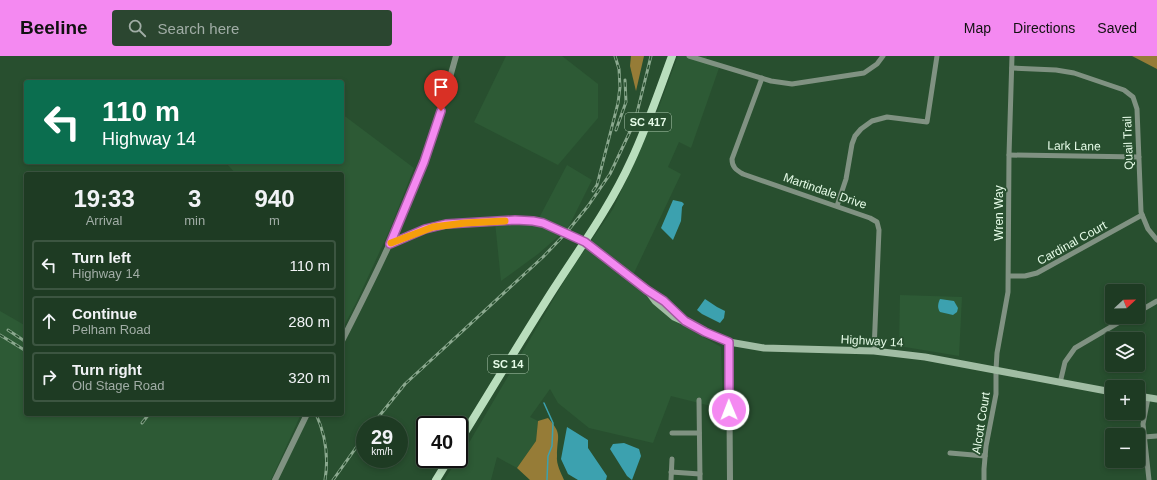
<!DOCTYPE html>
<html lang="en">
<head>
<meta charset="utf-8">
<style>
  :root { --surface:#1e3b23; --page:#2b4630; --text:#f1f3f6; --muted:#a1ada6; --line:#3c5541; --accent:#f489f1 }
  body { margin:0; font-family:Helvetica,sans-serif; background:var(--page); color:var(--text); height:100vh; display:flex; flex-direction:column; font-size:15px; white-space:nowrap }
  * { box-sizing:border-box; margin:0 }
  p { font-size:13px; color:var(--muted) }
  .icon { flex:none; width:22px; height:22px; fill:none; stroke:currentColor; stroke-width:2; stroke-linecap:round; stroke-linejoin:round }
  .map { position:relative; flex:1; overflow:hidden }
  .sheet { position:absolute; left:24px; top:116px; width:320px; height:244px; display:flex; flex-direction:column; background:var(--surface); border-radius:4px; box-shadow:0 2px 6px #0003,0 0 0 1px var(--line) }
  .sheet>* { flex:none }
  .guide { position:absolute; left:24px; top:24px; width:320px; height:84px; border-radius:4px; box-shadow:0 2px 6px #0003,0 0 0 1px var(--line); background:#0b6e4f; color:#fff; overflow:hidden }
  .needle { width:26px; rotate:68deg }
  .tools { position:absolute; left:1105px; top:228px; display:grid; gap:8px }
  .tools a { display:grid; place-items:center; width:40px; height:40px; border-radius:4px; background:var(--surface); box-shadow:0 2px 6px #0003,0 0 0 1px var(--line); font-size:20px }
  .speed { position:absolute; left:356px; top:360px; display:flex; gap:8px; font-size:20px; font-weight:700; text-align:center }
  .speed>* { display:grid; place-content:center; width:52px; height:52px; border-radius:50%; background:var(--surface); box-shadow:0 2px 6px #0003,0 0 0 1px var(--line); line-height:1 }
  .speed small { font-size:10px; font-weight:400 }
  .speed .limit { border:2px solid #111; border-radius:6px; background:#fff; color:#111 }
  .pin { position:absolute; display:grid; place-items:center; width:34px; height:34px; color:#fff; margin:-41px -17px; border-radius:50% 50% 50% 0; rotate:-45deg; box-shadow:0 0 4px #0007 }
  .pin .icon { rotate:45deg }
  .me { position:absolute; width:44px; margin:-22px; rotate:359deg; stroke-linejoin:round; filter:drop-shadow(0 0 3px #0008) }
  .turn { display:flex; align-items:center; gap:14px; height:84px; padding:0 12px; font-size:18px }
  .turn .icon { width:52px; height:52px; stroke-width:2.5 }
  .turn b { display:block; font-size:28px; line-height:34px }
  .eta { display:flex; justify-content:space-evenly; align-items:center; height:68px; text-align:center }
  .eta b { font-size:24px; font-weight:600; line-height:28px }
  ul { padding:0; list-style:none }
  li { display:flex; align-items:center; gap:12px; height:50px; margin:0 8px 6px; padding:0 4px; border:2px solid var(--line); border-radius:4px }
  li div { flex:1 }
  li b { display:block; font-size:15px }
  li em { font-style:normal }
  header { display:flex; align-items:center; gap:24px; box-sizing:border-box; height:56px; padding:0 20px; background:var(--accent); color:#111 }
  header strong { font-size:19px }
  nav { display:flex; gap:22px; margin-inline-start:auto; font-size:14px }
  .search { width:280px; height:36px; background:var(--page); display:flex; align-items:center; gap:10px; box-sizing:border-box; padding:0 14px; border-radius:4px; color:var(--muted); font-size:15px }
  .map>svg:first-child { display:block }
  .built { fill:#2d5a35 }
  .forest { fill:#967c37 }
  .water { fill:#3ca1af }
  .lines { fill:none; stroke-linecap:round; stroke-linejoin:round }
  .stream { stroke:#3ca1af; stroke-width:1.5 }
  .minor { stroke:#809282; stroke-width:5 }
  .tertiary { stroke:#809282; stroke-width:6 }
  .secondary { stroke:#a1bda4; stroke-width:7 }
  .primary { stroke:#b9debd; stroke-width:8 }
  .rail-casing { stroke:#8ba98f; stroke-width:3 }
  .rail { stroke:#284f2f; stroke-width:1.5; stroke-dasharray:4.5; stroke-linecap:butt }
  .route-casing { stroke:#9f599d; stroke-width:10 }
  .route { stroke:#f489f1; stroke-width:7 }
  .slow { stroke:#f59e0b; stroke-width:7 }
  .labels { text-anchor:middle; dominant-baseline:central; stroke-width:3.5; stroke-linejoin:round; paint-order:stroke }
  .shield { fill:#284f2f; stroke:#adc8b0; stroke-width:1 }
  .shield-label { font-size:11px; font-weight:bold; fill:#e6fce8 }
  .street-label { font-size:12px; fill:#e6fce8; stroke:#284f2f }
</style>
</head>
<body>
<header>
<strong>Beeline</strong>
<div class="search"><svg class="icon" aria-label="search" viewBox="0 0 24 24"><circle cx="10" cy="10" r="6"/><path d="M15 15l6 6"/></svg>Search here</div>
<nav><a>Map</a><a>Directions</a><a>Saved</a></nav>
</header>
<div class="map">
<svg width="1157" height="424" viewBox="0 0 1157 424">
  <rect width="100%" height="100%" fill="#284f2f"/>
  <g class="built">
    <polygon points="506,0 562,0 598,28 598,62 558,109 474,66"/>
    <polygon points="678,0 707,0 705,6 719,12 691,92 679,86 668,111 681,118 634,217 633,228 689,273 721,291 723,353 671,340 653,387 589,372 558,347 550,333 530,361 538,365 536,385 517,412 497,401 491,424 444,424 470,385 569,217 613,153 657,56"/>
    <polygon points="342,58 414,112 390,173 357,245 342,274 342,118 236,118 227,108 228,106 342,106"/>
    <polygon points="567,109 592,124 568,172 538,198 501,225 495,166 539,162"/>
    <polygon points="900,239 962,241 959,300 899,290"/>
    <polygon points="0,255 26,270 26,358 301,358 271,424 0,424"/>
  </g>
  <g class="forest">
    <polygon points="631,0 644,0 636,35 630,10"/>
    <polygon points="1132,0 1157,0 1157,14 1157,13"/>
    <path d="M548,362C563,379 557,379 557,400C556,408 561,417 564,424H530L517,412L536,385L538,365Z"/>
  </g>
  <g class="water">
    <polygon points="673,144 682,146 684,148 682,151 681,165 673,184 661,172"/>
    <polygon points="705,243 717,251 725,255 724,262 720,267 702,258 697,254"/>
    <path d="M940,243L954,245L958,252L957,256L953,259L940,256C937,252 938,247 940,243Z"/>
    <polygon points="567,371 588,384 588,392 607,420 606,424 578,424 568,418 561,403"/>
    <polygon points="624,387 639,393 641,400 632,424 627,420 610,393 613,388"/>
  </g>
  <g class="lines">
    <polyline class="stream" points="544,347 553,367 552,390 548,400 547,424"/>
    <g class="minor">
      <polyline points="689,0 771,25 792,28 864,17 877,8 883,0"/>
      <polyline points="1012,12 1056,14 1074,17 1124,34 1133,41 1137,53 1141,156 1148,173 1157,184"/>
      <path d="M762,22L732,103C732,111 736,114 743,118L870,162L877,166L879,174L874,295"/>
      <polyline points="1009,99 1139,101"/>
      <polyline points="837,150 846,123 852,88 855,80 861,73 872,65 887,61 927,66 937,0"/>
      <polyline points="1009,220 1025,220 1037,217 1142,159"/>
      <polyline points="1138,256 1157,245"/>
      <polyline points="1060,327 1065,306 1075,292 1128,261"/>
      <polyline points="1148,342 1143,368 1149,424"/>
      <polyline points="699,344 700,424"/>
      <polyline points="672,377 699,377"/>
      <polyline points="1144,381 1157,380"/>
      <polyline points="950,397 985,400"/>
      <polyline points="671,416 700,418"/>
      <polyline points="671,424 672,403"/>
      <polyline points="984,424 984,413 986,390 996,338 996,314 997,297 1008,236 1009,99 1012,0"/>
    </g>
    <g class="tertiary">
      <polyline points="390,188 425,173 446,168 515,165 541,167 585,186"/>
      <path d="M342,285C373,224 404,162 427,96C438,65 447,32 456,0"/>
      <polyline points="729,286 730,424"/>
      <polyline points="275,424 307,358"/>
    </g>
    <g class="secondary">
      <polyline points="585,186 647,234 664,245 684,263"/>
      <polyline points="647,234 655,245 674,261 729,286 764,292 874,295 925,301 1112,336"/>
      <polyline points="1138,340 1157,343"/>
    </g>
    <g class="primary">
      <path d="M459,386C490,336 521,284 553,234C580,192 610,151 631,105C647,71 659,35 672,0"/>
      <polyline points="436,424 449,403"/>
    </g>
    <g class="rail-casing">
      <g id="rail">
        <polyline points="616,74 626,46 625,24"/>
        <polyline points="593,135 597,129 618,47 620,31 619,13 615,0"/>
        <polyline points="8,274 26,286"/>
        <polyline points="0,279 26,295"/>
        <path d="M316,358C326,380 329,400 325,424"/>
        <polyline points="142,367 149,358"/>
        <polyline points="372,369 405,328 543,201 566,177 588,150 610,118 635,65 651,0"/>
        <polyline points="333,424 365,379"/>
      </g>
    </g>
    <use href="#rail" class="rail"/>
  </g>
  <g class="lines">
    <g class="route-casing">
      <polyline id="route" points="441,55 424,106 390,188 425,173 446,168 515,164 533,165 543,167 585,186 647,234 664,245 685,265 705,276 729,286 729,354"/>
    </g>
    <use href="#route" class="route"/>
    <polyline class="slow" points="391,187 433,171 465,167 505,165"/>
  </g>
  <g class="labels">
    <g class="shield">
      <rect x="625" y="57" width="46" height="18" rx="3"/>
      <rect x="488" y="299" width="40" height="18" rx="3"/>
    </g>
    <g class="shield-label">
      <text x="648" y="66">SC 417</text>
      <text x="508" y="308">SC 14</text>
    </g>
    <g class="street-label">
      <text transform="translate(1128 87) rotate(-92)">Quail Trail</text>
      <text transform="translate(1074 90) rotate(1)">Lark Lane</text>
      <text transform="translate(825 135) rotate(19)">Martindale Drive</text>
      <text transform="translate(999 157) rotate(-90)">Wren Way</text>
      <text transform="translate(1072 187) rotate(-29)">Cardinal Court</text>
      <text transform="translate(872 285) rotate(3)">Highway 14</text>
      <text transform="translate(981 367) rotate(-81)">Alcott Court</text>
    </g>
  </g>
</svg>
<div class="tools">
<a><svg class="needle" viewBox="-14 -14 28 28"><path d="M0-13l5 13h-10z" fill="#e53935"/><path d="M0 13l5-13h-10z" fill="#a1ada6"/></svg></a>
<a><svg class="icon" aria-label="layers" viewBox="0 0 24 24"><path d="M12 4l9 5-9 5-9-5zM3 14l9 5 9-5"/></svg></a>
<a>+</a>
<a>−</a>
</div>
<div class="speed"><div>29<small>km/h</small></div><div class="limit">40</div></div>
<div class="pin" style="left:441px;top:55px;background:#d93025"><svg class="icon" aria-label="arrive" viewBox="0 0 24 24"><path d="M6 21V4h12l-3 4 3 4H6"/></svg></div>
<svg class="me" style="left:729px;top:354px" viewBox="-20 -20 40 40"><circle r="17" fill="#f489f1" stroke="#fff" stroke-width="3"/><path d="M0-11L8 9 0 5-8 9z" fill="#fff"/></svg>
<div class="guide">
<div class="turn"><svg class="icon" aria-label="left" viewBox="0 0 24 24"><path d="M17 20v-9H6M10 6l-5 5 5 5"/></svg><div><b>110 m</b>Highway 14</div></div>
</div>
<section class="sheet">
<div class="eta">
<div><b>19:33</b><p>Arrival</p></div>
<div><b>3</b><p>min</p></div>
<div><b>940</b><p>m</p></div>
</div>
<ul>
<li><svg class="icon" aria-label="left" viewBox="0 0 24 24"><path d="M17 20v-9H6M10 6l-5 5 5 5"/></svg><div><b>Turn left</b><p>Highway 14</p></div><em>110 m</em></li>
<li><svg class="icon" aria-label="ahead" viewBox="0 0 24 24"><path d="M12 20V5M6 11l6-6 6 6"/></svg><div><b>Continue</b><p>Pelham Road</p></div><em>280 m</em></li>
<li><svg class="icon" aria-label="right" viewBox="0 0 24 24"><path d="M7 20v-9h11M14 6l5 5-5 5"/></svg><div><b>Turn right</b><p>Old Stage Road</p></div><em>320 m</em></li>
</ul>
</section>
</div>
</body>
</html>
